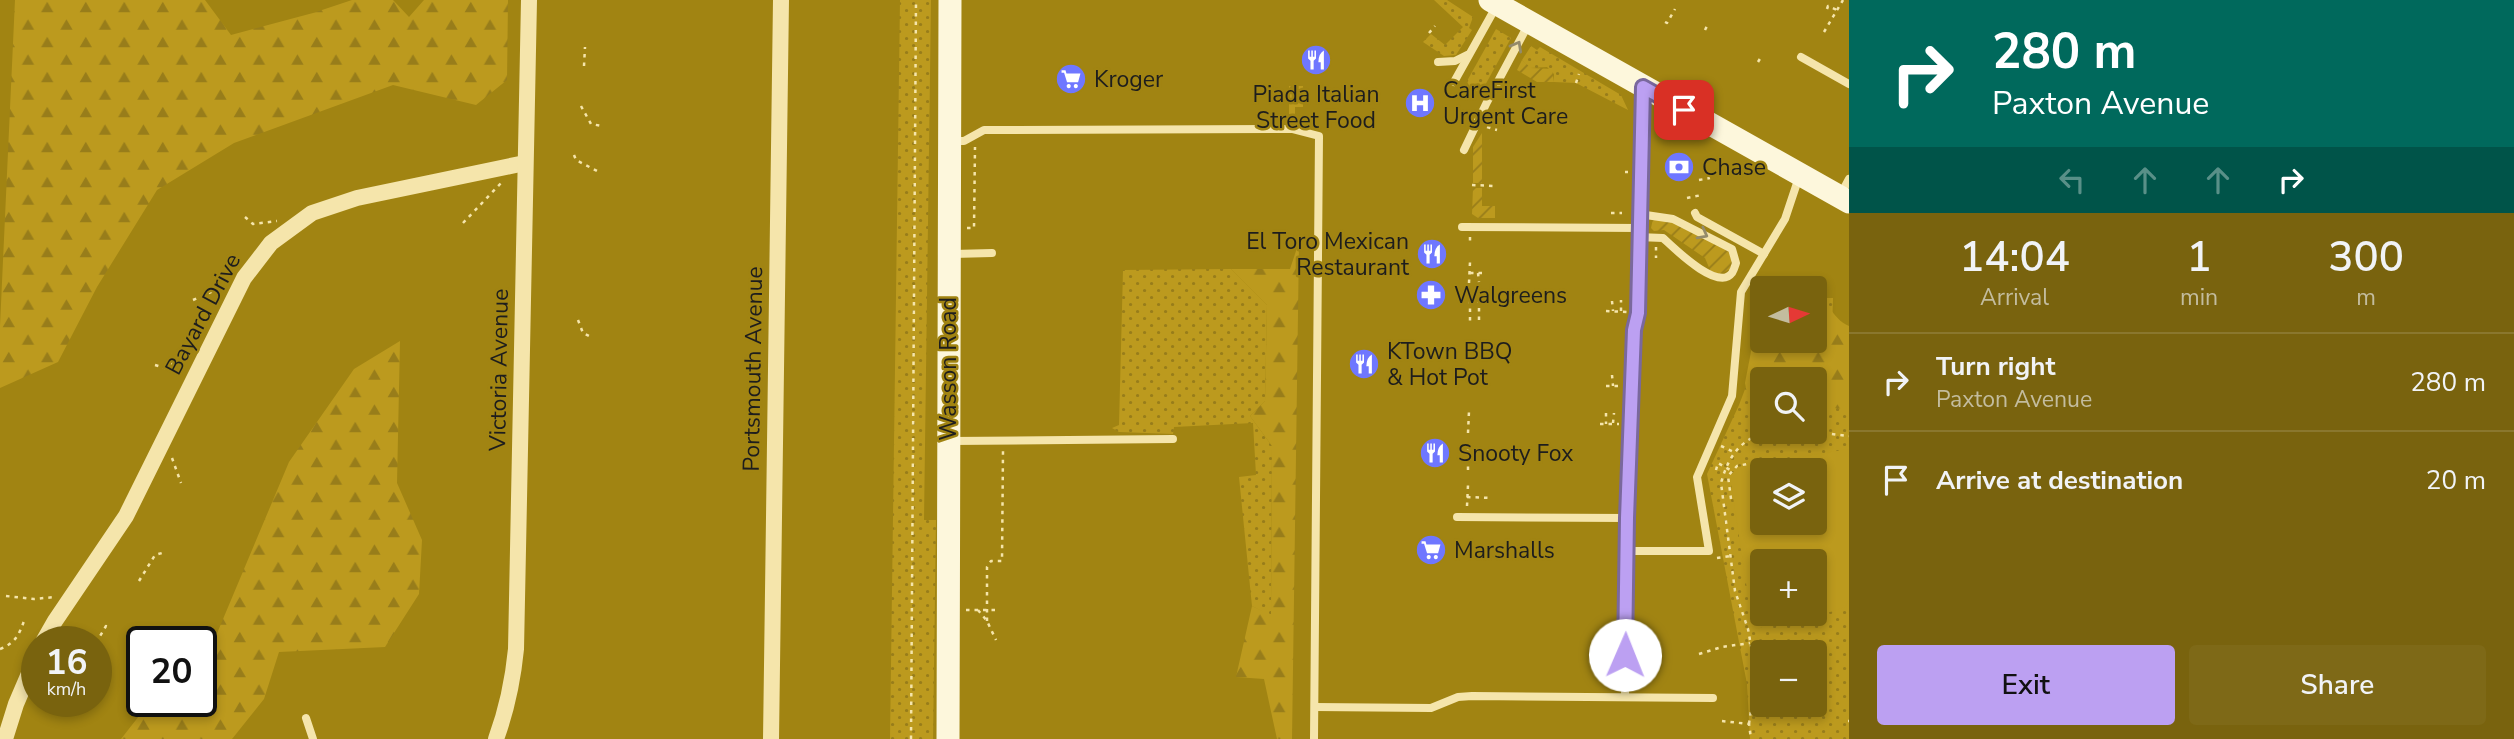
<!DOCTYPE html>
<html lang="en">
<head>
<meta charset="utf-8">
<style>
  :root { --surface:#79630e; --page:#7e6917; --text:#f1f3f6; --muted:#c3bc9e; --line:#8a772e; --accent:#bca0f2 }
  body { margin:0; font-family:"Nunito Sans",sans-serif; background:var(--page); color:var(--text); height:100vh; display:flex; flex-direction:column; font-size:26px; white-space:nowrap }
  * { box-sizing:border-box; margin:0 }
  p { font-size:23px; color:var(--muted) }
  .icon { flex:none; width:38px; height:38px; fill:none; stroke:currentColor; stroke-width:2; stroke-linecap:round; stroke-linejoin:round }
  .map { position:relative; flex:1; overflow:hidden }
  .details { display:flex; flex-direction:column; background:var(--surface); width:665px }
  .details>* { flex:none }
  .top-card { background:#00695c; color:#fff; overflow:hidden }
  .needle { width:46px; rotate:86deg }
  .fabs { position:absolute; left:1750px; top:276px; display:grid; gap:14px }
  .fabs a { display:grid; place-items:center; width:77px; height:77px; border-radius:7px; background:var(--surface); box-shadow:0 4px 10px #0003; font-size:35px }
  .speed { position:absolute; left:21px; top:626px; display:flex; gap:14px; font-size:35px; font-weight:700; text-align:center }
  .speed>* { display:grid; place-content:center; width:91px; height:91px; border-radius:50%; background:var(--surface); box-shadow:0 4px 10px #0003; line-height:1 }
  .speed small { font-size:18px; font-weight:400 }
  .speed .limit { border:4px solid #111; border-radius:10px; background:#fff; color:#111 }
  .pin { position:absolute; display:grid; place-items:center; width:60px; height:60px; color:#fff; margin:-30px; border-radius:14px; box-shadow:0 4px 10px #0006 }
  .me { position:absolute; width:77px; margin:-38px; rotate:1deg; stroke-linejoin:round; filter:drop-shadow(0 0 5px #0008) }
  .turn { display:flex; align-items:center; gap:24px; height:147px; padding:0 28px; font-size:32px }
  .turn .icon { width:91px; height:91px; stroke-width:2.5 }
  .turn b { display:block; font-size:49px; line-height:60px }
  .lanes { display:flex; align-items:center; height:66px; padding:0 28px; background:#0003; justify-content:center; gap:35px; direction:ltr }
  .lanes .off { opacity:.35 }
  .eta { display:flex; justify-content:space-evenly; align-items:center; height:119px; text-align:center }
  .eta b { font-size:42px; font-weight:600; line-height:49px }
  .button { display:flex; gap:14px; margin-top:auto; padding:14px 28px }
  .button a { flex:1; height:80px; border-radius:7px; background:var(--accent); color:#111; font-size:28px; font-weight:600; line-height:80px; text-align:center }
  .button a+a { background:var(--page); color:var(--text) }
  ul { padding:0; list-style:none }
  li { display:flex; align-items:center; gap:21px; height:98px; padding:0 28px; border-top:2px solid var(--line) }
  li div { flex:1 }
  li b { display:block; font-size:26px }
  li em { font-style:normal }
  main { display:flex; flex:1; min-height:0 }
  .map>svg:first-child { display:block }
  .grass { fill:url(#grass-dots); fill-rule:evenodd }
  .forest { fill:url(#forest-firs); fill-rule:evenodd }
  .garden { fill:url(#garden-furrows) }
  .pitch { fill:#bc9a1e; fill-rule:evenodd }
  .lines { fill:none; stroke-linecap:round; stroke-linejoin:round }
  .path { stroke:#f5e5ab; stroke-width:2.5; stroke-dasharray:3.5 5; stroke-linecap:butt }
  .lane { stroke:#f5e5ab; stroke-width:8 }
  .street { stroke:#f5e5ab; stroke-width:16 }
  .secondary { stroke:#fdf7dc; stroke-width:23 }
  .oneway { stroke:#948b6b }
  .route-casing { stroke:#7a689d; stroke-width:18 }
  .route { stroke:#bca0f2; stroke-width:12 }
  .labels { text-anchor:middle; dominant-baseline:central; stroke-width:5; stroke-linejoin:round; paint-order:stroke }
  .poi-label { font-size:23px; fill:#1d1d1d; stroke:#a18412; text-anchor:start }
  .street-label { font-size:23px; fill:#1d1d1d; stroke:#a18412 }
</style>
</head>
<body>
<main>
<div class="map">
<svg width="1849" height="739" viewBox="0 0 1849 739">
  <defs>
    <pattern id="grass-dots" width="8" height="8" patternUnits="userSpaceOnUse" patternTransform="scale(1.75)"><rect width="8" height="8" fill="#bc9a1e"/><path d="M2 2h.1M6 6h.1" fill="none" stroke="#987d1a" stroke-width="1.8" stroke-linecap="round"/></pattern>
    <pattern id="forest-firs" width="22" height="20" patternUnits="userSpaceOnUse" patternTransform="scale(1.75)"><rect width="22" height="20" fill="#bc9a1e"/><path d="M5 1l3.5 6h-7zM16 11l3.5 6h-7z" fill="#987d1a"/></pattern>
    <pattern id="garden-furrows" width="10" height="10" patternUnits="userSpaceOnUse" patternTransform="scale(1.75)"><rect width="10" height="10" fill="#bc9a1e"/><path d="M-1 1l2-2M0 10L10 0M9 11l2-2" fill="none" stroke="#987d1a"/></pattern>
  </defs>
  <rect width="100%" height="100%" fill="#a18412"/>
  <g class="grass">
    <polygon points="900,0 931,0 924,520 936,520 933,739 890,739"/>
    <polygon points="1434,0 1447,0 1473,17 1469,28 1472,30 1456,55 1444,56 1423,42 1431,34 1445,45 1463,27"/>
    <polygon points="1496,29 1511,38 1483,89 1480,91 1471,91 1467,81"/>
    <polygon points="1531,46 1537,50 1540,47 1621,95 1628,110 1576,83 1554,82 1554,74 1547,67 1530,68 1522,60"/>
    <polygon points="1289,86 1303,86 1303,107 1295,107 1295,114 1289,114"/>
    <polygon points="1231,269 1267,305 1265,401 1250,416 1272,446 1271,616 1252,606 1239,477 1256,475 1253,423 1174,427 1173,434 1119,432 1112,428 1119,425 1123,270"/>
    <path d="M1757,282H1791L1762,289V341H1815V298H1833L1832,328L1849,337V739H1750L1747,684L1707,474L1739,405L1758,355ZM1762,380H1815V432H1762ZM1762,471H1815V523H1762ZM1762,562H1815V614H1762ZM1762,653H1815V705H1762Z"/>
  </g>
  <g class="forest">
    <polygon points="15,0 205,0 231,35 313,13 352,0 393,0 409,17 424,0 508,0 507,80 476,105 393,85 234,143 157,190 97,287 58,362 0,388 0,326"/>
    <polygon points="1299,242 1292,739 1277,739 1264,679 1236,677 1252,606 1271,615 1272,446 1250,416 1265,401 1267,305 1231,269 1290,269"/>
    <path d="M1767,277H1777L1813,284C1825,297 1832,319 1849,326V409L1815,407V380H1762V412L1758,410L1748,399L1745,383L1755,331L1758,290ZM1762,289H1815V341H1762Z"/>
    <polygon points="400,341 397,483 422,540 419,594 385,647 279,652 264,699 232,739 121,739 150,702 201,702 201,664 205,662 289,462 354,369"/>
  </g>
  <g class="garden">
    <polygon points="1522,60 1531,68 1552,69 1554,82 1537,82 1517,70"/>
    <polygon points="1482,133 1482,183 1473,183 1473,147"/>
    <polygon points="1473,188 1482,188 1482,206 1495,206 1495,218 1478,218 1472,214"/>
    <polygon points="1653,219 1668,219 1729,251 1732,263 1730,269 1718,275 1710,270 1705,258 1664,230 1654,231 1651,228"/>
  </g>
  <path class="pitch" d="M1849,449V600L1845,607L1797,623L1753,629L1730,477L1737,467ZM1762,471H1815V523H1762ZM1762,562H1815V614H1762Z"/>
  <g class="lines">
    <g class="path">
      <polyline points="1827,9 1828,6 1837,10"/>
      <polyline points="1665,22 1667,23 1675,9"/>
      <polyline points="1705,30 1707,26"/>
      <polyline points="1824,32 1843,0"/>
      <polyline points="1429,33 1435,26"/>
      <polyline points="1758,62 1761,57"/>
      <polyline points="584,66 585,47"/>
      <polyline points="1576,83 1579,74"/>
      <polyline points="581,106 591,124 602,126"/>
      <polyline points="1487,127 1497,130"/>
      <polyline points="574,155 576,160 597,171"/>
      <polyline points="1625,172 1628,172"/>
      <polyline points="1699,180 1710,178"/>
      <polyline points="1472,185 1495,186"/>
      <polyline points="1687,198 1702,195"/>
      <polyline points="1611,213 1622,213"/>
      <polyline points="245,217 253,224 277,221"/>
      <polyline points="463,223 502,182"/>
      <polyline points="967,228 974,228 975,147"/>
      <polyline points="1470,237 1470,245"/>
      <polyline points="1656,247 1656,258"/>
      <polyline points="1470,273 1486,273"/>
      <polyline points="1478,273 1479,282"/>
      <polyline points="1469,283 1470,262"/>
      <polyline points="193,300 211,292 218,286"/>
      <polyline points="1470,300 1470,323"/>
      <polyline points="1612,301 1613,311"/>
      <polyline points="1606,311 1627,312"/>
      <polyline points="1621,311 1621,300"/>
      <polyline points="578,320 583,333 593,338"/>
      <polyline points="1479,320 1479,299"/>
      <polyline points="155,365 165,368 187,351"/>
      <polyline points="1612,375 1613,386"/>
      <polyline points="1606,386 1623,386"/>
      <polyline points="1606,413 1606,424"/>
      <polyline points="1613,423 1614,413"/>
      <polyline points="1600,424 1619,424"/>
      <polyline points="1815,432 1849,436"/>
      <polyline points="1468,433 1469,411"/>
      <polyline points="1721,446 1734,452"/>
      <polyline points="172,458 181,483"/>
      <polyline points="1468,470 1468,448"/>
      <polyline points="1716,470 1718,463 1732,471"/>
      <polyline points="1467,497 1491,498"/>
      <polyline points="1731,499 1728,476 1737,466 1757,462"/>
      <polyline points="1467,506 1468,485"/>
      <polyline points="1717,558 1731,556"/>
      <polyline points="139,581 155,555 162,553"/>
      <polyline points="6,596 34,599 55,597"/>
      <polyline points="966,610 996,610"/>
      <polyline points="978,610 987,621 996,640"/>
      <polyline points="987,621 987,567 991,561 1002,561 1003,450"/>
      <polyline points="96,643 106,626 109,628"/>
      <path d="M0,649C16,643 20,633 25,618"/>
      <polyline points="1699,654 1722,647 1750,643"/>
      <polyline points="1722,721 1749,724 1751,739"/>
      <polyline points="1848,721 1849,721"/>
      <path d="M1749,724L1756,674L1748,629L1735,591L1721,483C1728,457 1741,437 1770,432"/>
      <polyline points="911,739 916,0"/>
    </g>
    <g class="lane">
      <polyline points="1801,57 1849,84"/>
      <polyline points="1438,62 1455,61 1467,55"/>
      <polyline points="1454,82 1497,5"/>
      <polyline points="952,141 964,141 984,130 1292,129 1319,136 1314,739"/>
      <polyline points="1464,150 1487,102 1528,25"/>
      <polyline points="1841,194 1849,179"/>
      <polyline points="1695,213 1697,217 1764,254"/>
      <polyline points="1462,227 1638,228"/>
      <path d="M1638,237L1663,238C1674,248 1718,292 1732,273C1734,270 1735,266 1736,263L1732,249L1673,219L1639,214"/>
      <polyline points="953,254 992,253"/>
      <polyline points="951,441 1173,439"/>
      <polyline points="1457,517 1627,518"/>
      <polyline points="1626,551 1709,551 1697,477 1732,396 1741,292 1785,219 1799,177"/>
      <polyline points="1625,697 1627,518 1634,330 1638,313 1643,90"/>
      <polyline points="1315,707 1431,708 1458,697 1472,696 1713,698"/>
      <polyline points="306,718 313,739"/>
    </g>
    <g class="street">
      <polyline points="43,642 55,621 126,516 244,278 271,243 312,213 357,198 525,163"/>
      <polyline points="5,739 16,704 37,655"/>
      <path d="M496,739C507,709 513,680 516,649L529,0"/>
      <polyline points="771,739 781,0"/>
    </g>
    <g class="secondary">
      <polyline points="1490,0 1849,202"/>
      <polyline points="948,739 950,0"/>
    </g>
  </g>
  <defs><path id="oneway-chevron" d="M-2-3.5L2.5 0L-2 3.5" fill="none" stroke-width="1.6" stroke-linecap="round" stroke-linejoin="round" transform="scale(1.75)"/></defs>
  <g class="oneway">
    <use href="#oneway-chevron" transform="translate(1517 46) rotate(-61)"/>
    <use href="#oneway-chevron" transform="translate(1703 234) rotate(28)"/>
  </g>
  <g class="lines">
    <g class="route-casing">
      <polyline id="route" points="1625,655 1627,518 1634,330 1638,313 1643,87 1684,110"/>
    </g>
    <use href="#route" class="route"/>
  </g>
  <defs>
    <g id="restaurant-disc" transform="scale(1.575)"><circle r="9.5" fill="#6f77ff" stroke="#a18412"/><path d="M-5-6h1v4h1v-4h1v4h1v-4h1v5L-1.5 .5V6h-2V.5L-5-1ZM5-6V6H3V1.5H1.5Q1.5-4 5-6Z" fill="#fff"/></g>
    <g id="supermarket-disc" transform="scale(1.575)"><circle r="9.5" fill="#6f77ff" stroke="#a18412"/><path d="M-6-5.5h2.5l.6 2H6L4.5 2H-2.5L-4.4-4H-6ZM-1.5 3.2a1.3 1.3 0 1 0 .1 0ZM3 3.2a1.3 1.3 0 1 0 .1 0Z" fill="#fff"/></g>
    <g id="hospital-disc" transform="scale(1.575)"><circle r="9.5" fill="#6f77ff" stroke="#a18412"/><path d="M-5-5h3v3.5h4V-5h3V5h-3V1.5h-4V5h-3Z" fill="#fff"/></g>
    <g id="bank-disc" transform="scale(1.575)"><circle r="9.5" fill="#6f77ff" stroke="#a18412"/><path d="M-6-4H6V4H-6ZM0-2.3a2.3 2.3 0 1 0 0 4.6a2.3 2.3 0 1 0 0-4.6Z" fill="#fff"/></g>
    <g id="pharmacy-disc" transform="scale(1.575)"><circle r="9.5" fill="#6f77ff" stroke="#a18412"/><path d="M-2-6h4v4h4v4h-4v4h-4v-4h-4v-4h4Z" fill="#fff"/></g>
  </defs>
  <g fill-rule="evenodd">
    <use href="#restaurant-disc" x="1316" y="60"/>
    <use href="#supermarket-disc" x="1071" y="79"/>
    <use href="#hospital-disc" x="1420" y="103"/>
    <use href="#bank-disc" x="1679" y="167"/>
    <use href="#restaurant-disc" x="1432" y="254"/>
    <use href="#pharmacy-disc" x="1431" y="295"/>
    <use href="#restaurant-disc" x="1364" y="364"/>
    <use href="#restaurant-disc" x="1435" y="453"/>
    <use href="#supermarket-disc" x="1431" y="550"/>
  </g>
  <g class="labels">
    <g class="poi-label">
      <text x="1094" y="79">Kroger</text>
      <text x="1443" y="90">CareFirst<tspan x="1443" dy="26">Urgent Care</tspan></text>
      <text x="1316" y="94" text-anchor="middle">Piada Italian<tspan x="1316" dy="26">Street Food</tspan></text>
      <text x="1702" y="167">Chase</text>
      <text x="1409" y="241" text-anchor="end">El Toro Mexican<tspan x="1409" dy="26">Restaurant</tspan></text>
      <text x="1454" y="295">Walgreens</text>
      <text x="1387" y="351">KTown BBQ<tspan x="1387" dy="26">&amp; Hot Pot</tspan></text>
      <text x="1458" y="453">Snooty Fox</text>
      <text x="1454" y="550">Marshalls</text>
    </g>
    <g class="street-label">
      <text transform="translate(203 314) rotate(-62)">Bayard Drive</text>
      <text transform="translate(753 369) rotate(-89)">Portsmouth Avenue</text>
      <text transform="translate(948 369) rotate(-90)">Wasson Road</text>
      <text transform="translate(499 370) rotate(-89)">Victoria Avenue</text>
    </g>
  </g>
</svg>
<div class="fabs">
<a><svg class="needle" viewBox="-14 -14 28 28"><path d="M0-13l5 13h-10z" fill="#e53935"/><path d="M0 13l5-13h-10z" fill="#c3bc9e"/></svg></a>
<a><svg class="icon" aria-label="search" viewBox="0 0 24 24"><circle cx="10" cy="10" r="6"/><path d="M15 15l6 6"/></svg></a>
<a><svg class="icon" aria-label="layers" viewBox="0 0 24 24"><path d="M12 4l9 5-9 5-9-5zM3 14l9 5 9-5"/></svg></a>
<a>+</a>
<a>−</a>
</div>
<div class="speed"><div>16<small>km/h</small></div><div class="limit">20</div></div>
<div class="pin" style="left:1684px;top:110px;background:#d93025"><svg class="icon" aria-label="arrive" viewBox="0 0 24 24"><path d="M6 21V4h12l-3 4 3 4H6"/></svg></div>
<svg class="me" style="left:1625px;top:655px" viewBox="-20 -20 40 40"><circle r="19" fill="#fff"/><path d="M0-13L10 11 0 6-10 11z" fill="#bca0f2"/></svg>
</div>
<section class="details">
<div class="top-card">
<div class="turn"><svg class="icon" aria-label="right" viewBox="0 0 24 24"><path d="M7 20v-9h11M14 6l5 5-5 5"/></svg><div><b>280 m</b>Paxton Avenue</div></div>
<div class="lanes"><svg class="icon off" aria-label="left" viewBox="0 0 24 24"><path d="M17 20v-9H6M10 6l-5 5 5 5"/></svg><svg class="icon off" aria-label="ahead" viewBox="0 0 24 24"><path d="M12 20V5M6 11l6-6 6 6"/></svg><svg class="icon off" aria-label="ahead" viewBox="0 0 24 24"><path d="M12 20V5M6 11l6-6 6 6"/></svg><svg class="icon" aria-label="right" viewBox="0 0 24 24"><path d="M7 20v-9h11M14 6l5 5-5 5"/></svg></div>
</div>
<div class="eta">
<div><b>14:04</b><p>Arrival</p></div>
<div><b>1</b><p>min</p></div>
<div><b>300</b><p>m</p></div>
</div>
<ul>
<li><svg class="icon" aria-label="right" viewBox="0 0 24 24"><path d="M7 20v-9h11M14 6l5 5-5 5"/></svg><div><b>Turn right</b><p>Paxton Avenue</p></div><em>280 m</em></li>
<li><svg class="icon" aria-label="arrive" viewBox="0 0 24 24"><path d="M6 21V4h12l-3 4 3 4H6"/></svg><div><b>Arrive at destination</b></div><em>20 m</em></li>
</ul>
<div class="button"><a>Exit</a><a>Share</a></div>
</section>
</main>
</body>
</html>
